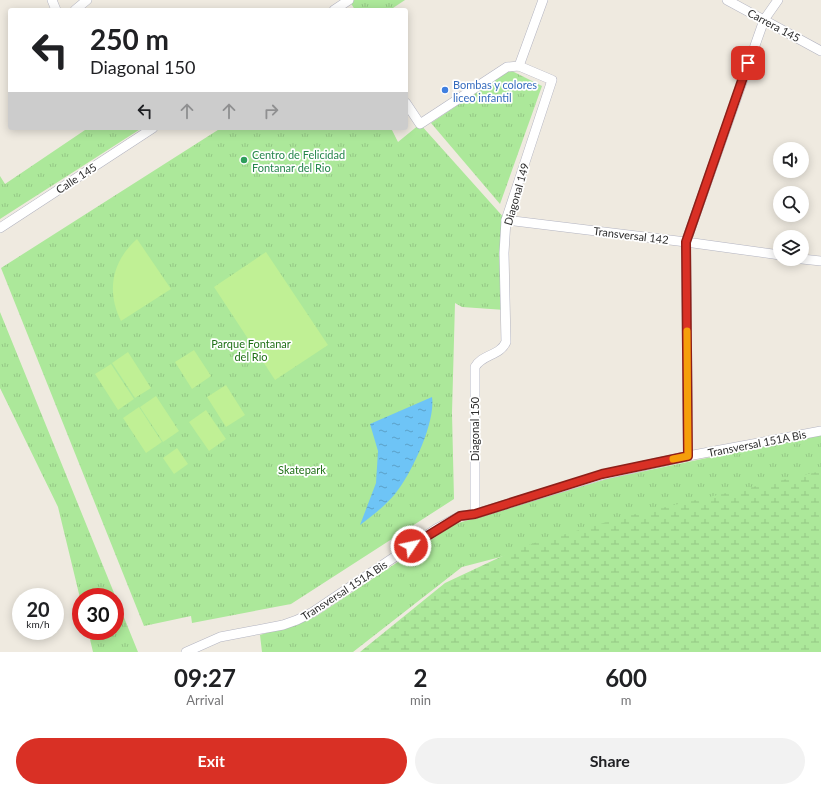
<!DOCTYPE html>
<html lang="en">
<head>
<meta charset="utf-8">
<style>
  :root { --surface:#fff; --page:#f2f2f2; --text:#202124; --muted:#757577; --accent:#d93025 }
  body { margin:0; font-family:Lato,sans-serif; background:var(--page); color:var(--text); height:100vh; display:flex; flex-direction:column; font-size:15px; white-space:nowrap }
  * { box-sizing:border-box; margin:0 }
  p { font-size:13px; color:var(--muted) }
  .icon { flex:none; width:22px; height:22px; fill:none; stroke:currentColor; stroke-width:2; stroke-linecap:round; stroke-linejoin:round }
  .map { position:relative; height:652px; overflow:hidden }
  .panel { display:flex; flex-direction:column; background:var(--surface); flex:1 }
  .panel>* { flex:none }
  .hud { position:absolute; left:8px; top:8px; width:400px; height:122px; border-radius:4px; box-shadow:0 2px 10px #0003; background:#fff; color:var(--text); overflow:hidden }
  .fabs { position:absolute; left:773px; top:142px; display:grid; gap:8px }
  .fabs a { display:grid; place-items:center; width:36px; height:36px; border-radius:50%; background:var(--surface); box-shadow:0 2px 10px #0003; font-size:20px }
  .speed { position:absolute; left:12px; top:588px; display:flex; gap:8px; font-size:20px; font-weight:700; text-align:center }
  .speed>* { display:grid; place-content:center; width:52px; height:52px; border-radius:50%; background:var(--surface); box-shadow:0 2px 10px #0003; line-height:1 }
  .speed small { font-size:10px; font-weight:400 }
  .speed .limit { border:6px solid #d22; background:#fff; color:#111 }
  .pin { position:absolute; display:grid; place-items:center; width:34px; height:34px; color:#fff; margin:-17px; border-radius:8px; box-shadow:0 2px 6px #0006 }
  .me { position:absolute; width:44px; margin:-22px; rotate:56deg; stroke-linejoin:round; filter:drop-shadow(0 0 3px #0008) }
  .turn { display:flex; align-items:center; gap:14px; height:84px; padding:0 16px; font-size:18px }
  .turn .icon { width:52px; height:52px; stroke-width:2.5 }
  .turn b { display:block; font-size:28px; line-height:34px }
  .lanes { display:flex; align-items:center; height:38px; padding:0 16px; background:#0003; justify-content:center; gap:20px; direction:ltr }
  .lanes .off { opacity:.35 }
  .eta { display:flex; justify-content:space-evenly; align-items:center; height:68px; text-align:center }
  .eta b { font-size:24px; font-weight:700; line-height:28px }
  .primary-button { display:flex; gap:8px; margin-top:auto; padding:8px 16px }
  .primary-button a { flex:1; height:46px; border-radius:24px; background:var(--accent); color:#fff; font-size:16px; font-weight:700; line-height:46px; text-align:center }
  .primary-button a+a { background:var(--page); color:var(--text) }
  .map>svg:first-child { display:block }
  .grass { fill:url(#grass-tufts) }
  .wetland { fill:url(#wetland-marsh) }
  .pitch { fill:#c0f095 }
  .water { fill:url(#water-ripples) }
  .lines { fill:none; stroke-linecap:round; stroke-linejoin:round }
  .street-casing { stroke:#b3b4c1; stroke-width:10 }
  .street { stroke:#fff; stroke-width:9 }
  .route-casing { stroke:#8d1f18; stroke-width:10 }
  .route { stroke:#d93025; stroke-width:7 }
  .slow { stroke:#f59e0b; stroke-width:7 }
  .shop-dot { fill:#3f7fe0; stroke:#fff; stroke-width:1.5 }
  .leisure-dot { fill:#2e9e5b; stroke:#fff; stroke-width:1.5 }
  .labels { text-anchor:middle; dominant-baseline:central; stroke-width:3.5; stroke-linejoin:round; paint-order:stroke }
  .street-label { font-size:11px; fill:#2d2d2d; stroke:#fff }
  .shop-label { font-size:11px; fill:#366cbe; stroke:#fff; text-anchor:start }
  .leisure-label { font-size:11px; fill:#27864d; stroke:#fff; text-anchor:start }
  .park-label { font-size:11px; fill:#207117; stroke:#fff }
</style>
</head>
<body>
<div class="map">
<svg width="821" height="652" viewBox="0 0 821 652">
  <defs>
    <pattern id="grass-tufts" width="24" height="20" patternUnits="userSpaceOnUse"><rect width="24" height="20" fill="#ace89a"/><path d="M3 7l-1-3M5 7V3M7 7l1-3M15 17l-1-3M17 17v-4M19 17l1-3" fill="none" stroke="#94c785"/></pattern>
    <pattern id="wetland-marsh" width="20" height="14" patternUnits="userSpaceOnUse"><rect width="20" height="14" fill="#ace89a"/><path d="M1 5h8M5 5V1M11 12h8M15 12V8" fill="none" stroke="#94c785"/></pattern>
    <pattern id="water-ripples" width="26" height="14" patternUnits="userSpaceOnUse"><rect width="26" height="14" fill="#6ec4f6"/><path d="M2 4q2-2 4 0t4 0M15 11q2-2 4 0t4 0" fill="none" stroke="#5ba0c8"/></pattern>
  </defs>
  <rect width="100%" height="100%" fill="#efeae0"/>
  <g class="grass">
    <polygon points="349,0 405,0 390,10 355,10"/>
    <polygon points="510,70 542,86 500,204 431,123"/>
    <polygon points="420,124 506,220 505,310 462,307 455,303 452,413 454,499 291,604 192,623 191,616 144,626 1,268 221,128 391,128 398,142"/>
    <polygon points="88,128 142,128 0,219 0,176 5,184"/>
    <polygon points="0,312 138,652 93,652 88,631 115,631 115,597 81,597 81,602 58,507 0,388"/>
    <polygon points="821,434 821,473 462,567 353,652 262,652 260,635 315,617 455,524 607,479"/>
  </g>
  <polygon class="wetland" points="821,471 821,652 360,652 445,583 524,546 631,515"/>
  <g class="pitch">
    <path d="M137,239L171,289L121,321C106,291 112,261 137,239Z"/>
    <polygon points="266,252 328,345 275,380 214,287"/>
    <polygon points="194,350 211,376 192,389 175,362"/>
    <polygon points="128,352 151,388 135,398 112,363"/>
    <polygon points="111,364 134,399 118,410 95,374"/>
    <polygon points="226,385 245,415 226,427 207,397"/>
    <polygon points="156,396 179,431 163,442 140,407"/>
    <polygon points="139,407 162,442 146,453 123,418"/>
    <polygon points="206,410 226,439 209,451 189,422"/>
    <polygon points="177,448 188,464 174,474 163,458"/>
  </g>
  <path class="water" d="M432,397C436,422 411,475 395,494C385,506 372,516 360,525L376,483L378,451L370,424Z"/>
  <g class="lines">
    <g class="street-casing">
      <g id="street">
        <polyline points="52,0 56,10"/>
        <polyline points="727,0 821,51"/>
        <polyline points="75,10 87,0"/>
        <polyline points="334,10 349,0"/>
        <polyline points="519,66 543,0"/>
        <path d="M406,103L420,124L507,67L519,66L552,80L506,220L504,253L506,342C500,356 482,354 475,367V514"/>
        <polyline points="506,220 686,242 780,255"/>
        <polyline points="0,228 153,128"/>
        <polyline points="802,259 821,261"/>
        <polyline points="688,456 686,242 764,20 778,0"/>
        <polyline points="186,652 220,637 283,625 297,620 313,612 436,529 460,516 475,514 602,475 688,456 821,431"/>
      </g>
    </g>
    <use href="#street" class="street"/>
  </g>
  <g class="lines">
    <g class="route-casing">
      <polyline id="route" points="411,546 460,516 475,514 602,474 688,456 686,242 748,63"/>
    </g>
    <use href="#route" class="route"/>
    <polyline class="slow" points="673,459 688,456 687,331"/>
  </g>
  <circle class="shop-dot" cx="445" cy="90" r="4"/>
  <circle class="leisure-dot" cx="244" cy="160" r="4"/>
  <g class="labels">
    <g class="street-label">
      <text transform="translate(774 25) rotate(28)">Carrera 145</text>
      <text transform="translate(76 178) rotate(-33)">Calle 145</text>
      <text transform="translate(516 194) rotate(-74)">Diagonal 149</text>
      <text transform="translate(631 235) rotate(7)">Transversal 142</text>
      <text transform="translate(474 429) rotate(-90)">Diagonal 150</text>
      <text transform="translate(757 443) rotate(-11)">Transversal 151A Bis</text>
      <text transform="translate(344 590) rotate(-33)">Transversal 151A Bis</text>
    </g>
    <g class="shop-label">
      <text x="453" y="84">Bombas y colores<tspan x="453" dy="13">liceo infantil</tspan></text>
    </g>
    <g class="leisure-label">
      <text x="252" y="154">Centro de Felicidad<tspan x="252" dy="13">Fontanar del Rio</tspan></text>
    </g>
    <g class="park-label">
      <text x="251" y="343">Parque Fontanar<tspan x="251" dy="13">del Rio</tspan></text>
      <text x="302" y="469">Skatepark</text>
    </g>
  </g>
</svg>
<div class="fabs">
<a><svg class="icon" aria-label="sound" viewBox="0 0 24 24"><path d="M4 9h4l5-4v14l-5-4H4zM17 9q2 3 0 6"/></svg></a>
<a><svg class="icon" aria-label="search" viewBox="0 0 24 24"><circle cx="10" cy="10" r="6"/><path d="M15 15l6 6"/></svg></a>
<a><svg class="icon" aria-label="layers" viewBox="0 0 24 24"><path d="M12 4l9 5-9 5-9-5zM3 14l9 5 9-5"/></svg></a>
</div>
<div class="speed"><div>20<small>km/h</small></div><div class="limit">30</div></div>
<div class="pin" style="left:748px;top:63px;background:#d93025"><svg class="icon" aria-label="arrive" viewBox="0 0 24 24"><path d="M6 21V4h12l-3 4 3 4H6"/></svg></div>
<svg class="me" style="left:411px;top:546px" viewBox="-20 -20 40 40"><circle r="17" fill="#d93025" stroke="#fff" stroke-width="3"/><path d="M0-11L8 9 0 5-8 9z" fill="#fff"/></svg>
<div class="hud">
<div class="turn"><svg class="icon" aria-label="left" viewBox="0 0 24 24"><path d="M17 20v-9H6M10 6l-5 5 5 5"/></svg><div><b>250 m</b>Diagonal 150</div></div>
<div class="lanes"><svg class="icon" aria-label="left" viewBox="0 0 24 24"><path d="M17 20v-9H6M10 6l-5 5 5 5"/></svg><svg class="icon off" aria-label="ahead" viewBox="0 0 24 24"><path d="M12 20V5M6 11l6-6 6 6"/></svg><svg class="icon off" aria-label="ahead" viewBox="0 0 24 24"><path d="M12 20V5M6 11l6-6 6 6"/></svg><svg class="icon off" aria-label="right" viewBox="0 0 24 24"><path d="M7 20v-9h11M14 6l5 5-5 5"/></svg></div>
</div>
</div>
<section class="panel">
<div class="eta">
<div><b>09:27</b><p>Arrival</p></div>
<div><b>2</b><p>min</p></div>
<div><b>600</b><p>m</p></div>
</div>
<div class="primary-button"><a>Exit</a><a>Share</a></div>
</section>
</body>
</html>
